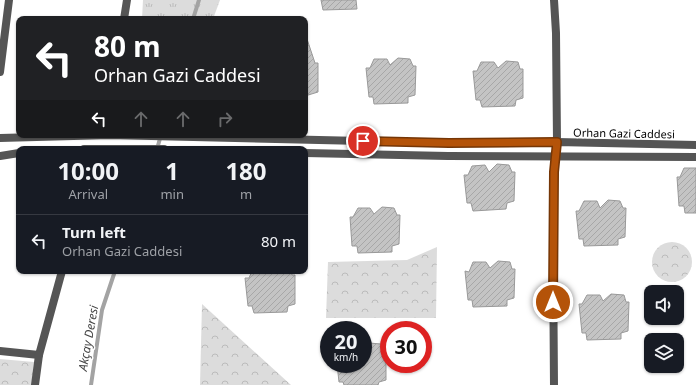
<!DOCTYPE html>
<html lang="en">
<head>
<meta charset="utf-8">
<style>
  :root { --surface:#171b24; --page:#20242c; --text:#f1f3f6; --muted:#9ea1a6; --line:#363941 }
  body { margin:0; font-family:"Noto Sans",sans-serif; background:var(--page); color:var(--text); height:100vh; display:flex; flex-direction:column; font-size:15px; white-space:nowrap }
  * { box-sizing:border-box; margin:0 }
  p { font-size:13px; color:var(--muted) }
  .icon { flex:none; width:22px; height:22px; fill:none; stroke:currentColor; stroke-width:2; stroke-linecap:round; stroke-linejoin:round }
  .map { position:relative; flex:1; overflow:hidden }
  .side { position:absolute; left:16px; top:146px; width:292px; height:128px; display:flex; flex-direction:column; background:var(--surface); border-radius:8px; box-shadow:0 1px 3px #0004 }
  .side>* { flex:none }
  .banner { position:absolute; left:16px; top:16px; width:292px; height:122px; border-radius:8px; box-shadow:0 1px 3px #0004; background:#202124; color:#fff; overflow:hidden }
  .tools { position:absolute; left:644px; top:285px; display:grid; gap:8px }
  .tools a { display:grid; place-items:center; width:40px; height:40px; border-radius:8px; background:var(--surface); box-shadow:0 1px 3px #0004; font-size:20px }
  .speed { position:absolute; left:320px; top:321px; display:flex; gap:8px; font-size:20px; font-weight:700; text-align:center }
  .speed>* { display:grid; place-content:center; width:52px; height:52px; border-radius:50%; background:var(--surface); box-shadow:0 1px 3px #0004; line-height:1 }
  .speed small { font-size:10px; font-weight:400 }
  .speed .limit { border:6px solid #d22; background:#fff; color:#111 }
  .pin { position:absolute; display:grid; place-items:center; width:34px; height:34px; color:#fff; margin:-17px; border:2px solid #fff; border-radius:50%; box-shadow:0 1px 4px #0007 }
  .me { position:absolute; width:44px; margin:-22px; rotate:0deg; stroke-linejoin:round; filter:drop-shadow(0 0 3px #0008) }
  .turn { display:flex; align-items:center; gap:14px; height:84px; padding:0 12px; font-size:18px }
  .turn .icon { width:52px; height:52px; stroke-width:2.5 }
  .turn b { display:block; font-size:28px; line-height:34px }
  .lanes { display:flex; align-items:center; height:38px; padding:0 12px; background:#0003; justify-content:center; gap:20px; direction:ltr }
  .lanes .off { opacity:.35 }
  .eta { display:flex; justify-content:space-evenly; align-items:center; height:68px; text-align:center }
  .eta b { font-size:24px; font-weight:700; line-height:28px }
  ul { padding:0; list-style:none }
  li { display:flex; align-items:center; gap:12px; height:52px; padding:0 12px; border-top:1px solid var(--line) }
  li div { flex:1 }
  li b { display:block; font-size:15px }
  li em { font-style:normal }
  .map>svg:first-child { display:block }
  .grass { fill:url(#grass-tufts) }
  .park { fill:url(#park-crowns) }
  .lines { fill:none; stroke-linecap:round; stroke-linejoin:round }
  .stream { stroke:#a3a3a3; stroke-width:4 }
  .building { fill:url(#building-hatch); stroke:#999 }
  .minor { stroke:#555; stroke-width:8 }
  .tertiary { stroke:#555; stroke-width:8 }
  .route-casing { stroke:#753606; stroke-width:10 }
  .route { stroke:#b45309; stroke-width:7 }
  .labels { text-anchor:middle; dominant-baseline:central; stroke-width:3; stroke-linejoin:round; paint-order:stroke }
  .street-label { font-size:11px; fill:#000; stroke:#fff }
  .water-label { font-size:12px; font-style:italic; fill:#444; stroke:#fff }
</style>
</head>
<body>
<div class="map">
<svg width="696" height="385" viewBox="0 0 696 385">
  <defs>
    <pattern id="grass-tufts" width="24" height="20" patternUnits="userSpaceOnUse"><rect width="24" height="20" fill="#dcdcdc"/><path d="M3 7l-1-3M5 7V3M7 7l1-3M15 17l-1-3M17 17v-4M19 17l1-3" fill="none" stroke="#bbb"/></pattern>
    <pattern id="park-crowns" width="20" height="18" patternUnits="userSpaceOnUse"><rect width="20" height="18" fill="#dcdcdc"/><path d="M2 6a3 3 0 1 1 6 0M12 15a3 3 0 1 1 6 0" fill="none" stroke="#bbb"/></pattern>
    <pattern id="building-hatch" width="6" height="6" patternUnits="userSpaceOnUse"><rect width="6" height="6" fill="#c4c4c4"/><path d="M-1 1l2-2M0 6l6-6M5 7l2-2" fill="none" stroke="#a7a7a7"/></pattern>
  </defs>
  <rect width="100%" height="100%" fill="#fff"/>
  <polygon class="grass" points="143,0 220,0 213,19 142,19"/>
  <g class="park">
    <circle cx="672" cy="262" r="20"/>
    <polygon points="437,247 436,318 326,318 328,262 407,260"/>
    <polygon points="202,304 291,385 200,385"/>
    <polygon points="0,359 34,362 32,385 0,385"/>
  </g>
  <g class="lines">
    <g class="stream">
      <polyline points="193,19 199,0"/>
      <polyline points="157,149 161,135"/>
      <polyline points="91,385 102,310 115,271"/>
    </g>
  </g>
  <g class="building">
    <polygon points="321,0 356,0 357,9 323,10"/>
    <polygon points="305,39 307,39 315,63 318,63 318,92 305,96"/>
    <polygon points="398,58 410,59 413,66 416,66 415,95 408,97 408,103 374,104 373,97 369,97 366,68 370,68 374,59 387,59 390,65"/>
    <polygon points="506,61 518,62 520,69 523,69 523,98 516,100 515,106 482,107 480,100 476,100 473,71 477,71 481,62 494,62 498,68"/>
    <polygon points="497,164 509,165 512,172 515,172 514,201 507,203 506,209 473,211 471,203 467,203 464,175 468,175 472,166 485,165 489,172"/>
    <polygon points="684,168 696,168 696,213 685,213 684,206 679,206 677,177 680,177"/>
    <polygon points="608,200 620,201 623,208 626,208 625,237 618,239 618,245 584,246 583,239 579,239 576,211 579,211 584,201 597,201 600,208"/>
    <polygon points="382,207 394,208 397,215 400,215 399,244 392,246 392,252 358,253 357,246 352,246 350,217 353,217 358,208 370,208 374,214"/>
    <polygon points="498,261 510,262 512,269 515,269 514,298 507,300 507,306 473,307 472,300 468,300 465,271 469,272 473,262 486,262 490,268"/>
    <polygon points="252,271 291,271 292,275 295,275 295,304 288,306 287,312 254,313 252,306 248,306 245,278 249,278"/>
    <polygon points="611,294 624,295 626,302 629,302 628,331 621,333 621,339 587,340 586,333 582,333 579,304 582,304 587,295 600,295 603,301"/>
    <polygon points="369,343 381,344 383,351 386,351 386,380 379,382 378,385 344,385 343,382 339,382 337,364 363,364 364,347"/>
  </g>
  <g class="lines">
    <g class="minor">
      <polyline points="124,19 127,0"/>
      <polyline points="0,351 39,355 62,271"/>
      <polyline points="35,385 39,355"/>
      <polyline points="554,385 553,249 554,172 557,142 556,33 554,0"/>
    </g>
    <g class="tertiary">
      <polyline points="0,72 9,0"/>
      <polyline points="0,138 110,135 449,143 557,142 696,145"/>
      <polyline points="84,149 164,149"/>
      <polyline points="305,153 448,156 696,157"/>
      <polyline points="0,156 19,153"/>
    </g>
  </g>
  <g class="lines">
    <g class="route-casing">
      <polyline id="route" points="363,141 449,143 557,142 554,172 553,302"/>
    </g>
    <use href="#route" class="route"/>
  </g>
  <g class="labels">
    <g class="street-label">
      <text transform="translate(624 133) rotate(1)">Orhan Gazi Caddesi</text>
    </g>
    <g class="water-label">
      <text transform="translate(88 338) rotate(-80)">Akçay Deresi</text>
    </g>
  </g>
</svg>
<div class="tools">
<a><svg class="icon" aria-label="sound" viewBox="0 0 24 24"><path d="M4 9h4l5-4v14l-5-4H4zM17 9q2 3 0 6"/></svg></a>
<a><svg class="icon" aria-label="layers" viewBox="0 0 24 24"><path d="M12 4l9 5-9 5-9-5zM3 14l9 5 9-5"/></svg></a>
</div>
<div class="speed"><div>20<small>km/h</small></div><div class="limit">30</div></div>
<div class="pin" style="left:363px;top:141px;background:#d93025"><svg class="icon" aria-label="arrive" viewBox="0 0 24 24"><path d="M6 21V4h12l-3 4 3 4H6"/></svg></div>
<svg class="me" style="left:553px;top:302px" viewBox="-20 -20 40 40"><circle r="17" fill="#b45309" stroke="#fff" stroke-width="3"/><path d="M0-11L8 9 0 5-8 9z" fill="#fff"/></svg>
<div class="banner">
<div class="turn"><svg class="icon" aria-label="left" viewBox="0 0 24 24"><path d="M17 20v-9H6M10 6l-5 5 5 5"/></svg><div><b>80 m</b>Orhan Gazi Caddesi</div></div>
<div class="lanes"><svg class="icon" aria-label="left" viewBox="0 0 24 24"><path d="M17 20v-9H6M10 6l-5 5 5 5"/></svg><svg class="icon off" aria-label="ahead" viewBox="0 0 24 24"><path d="M12 20V5M6 11l6-6 6 6"/></svg><svg class="icon off" aria-label="ahead" viewBox="0 0 24 24"><path d="M12 20V5M6 11l6-6 6 6"/></svg><svg class="icon off" aria-label="right" viewBox="0 0 24 24"><path d="M7 20v-9h11M14 6l5 5-5 5"/></svg></div>
</div>
<section class="side">
<div class="eta">
<div><b>10:00</b><p>Arrival</p></div>
<div><b>1</b><p>min</p></div>
<div><b>180</b><p>m</p></div>
</div>
<ul>
<li><svg class="icon" aria-label="left" viewBox="0 0 24 24"><path d="M17 20v-9H6M10 6l-5 5 5 5"/></svg><div><b>Turn left</b><p>Orhan Gazi Caddesi</p></div><em>80 m</em></li>
</ul>
</section>
</div>
</body>
</html>
